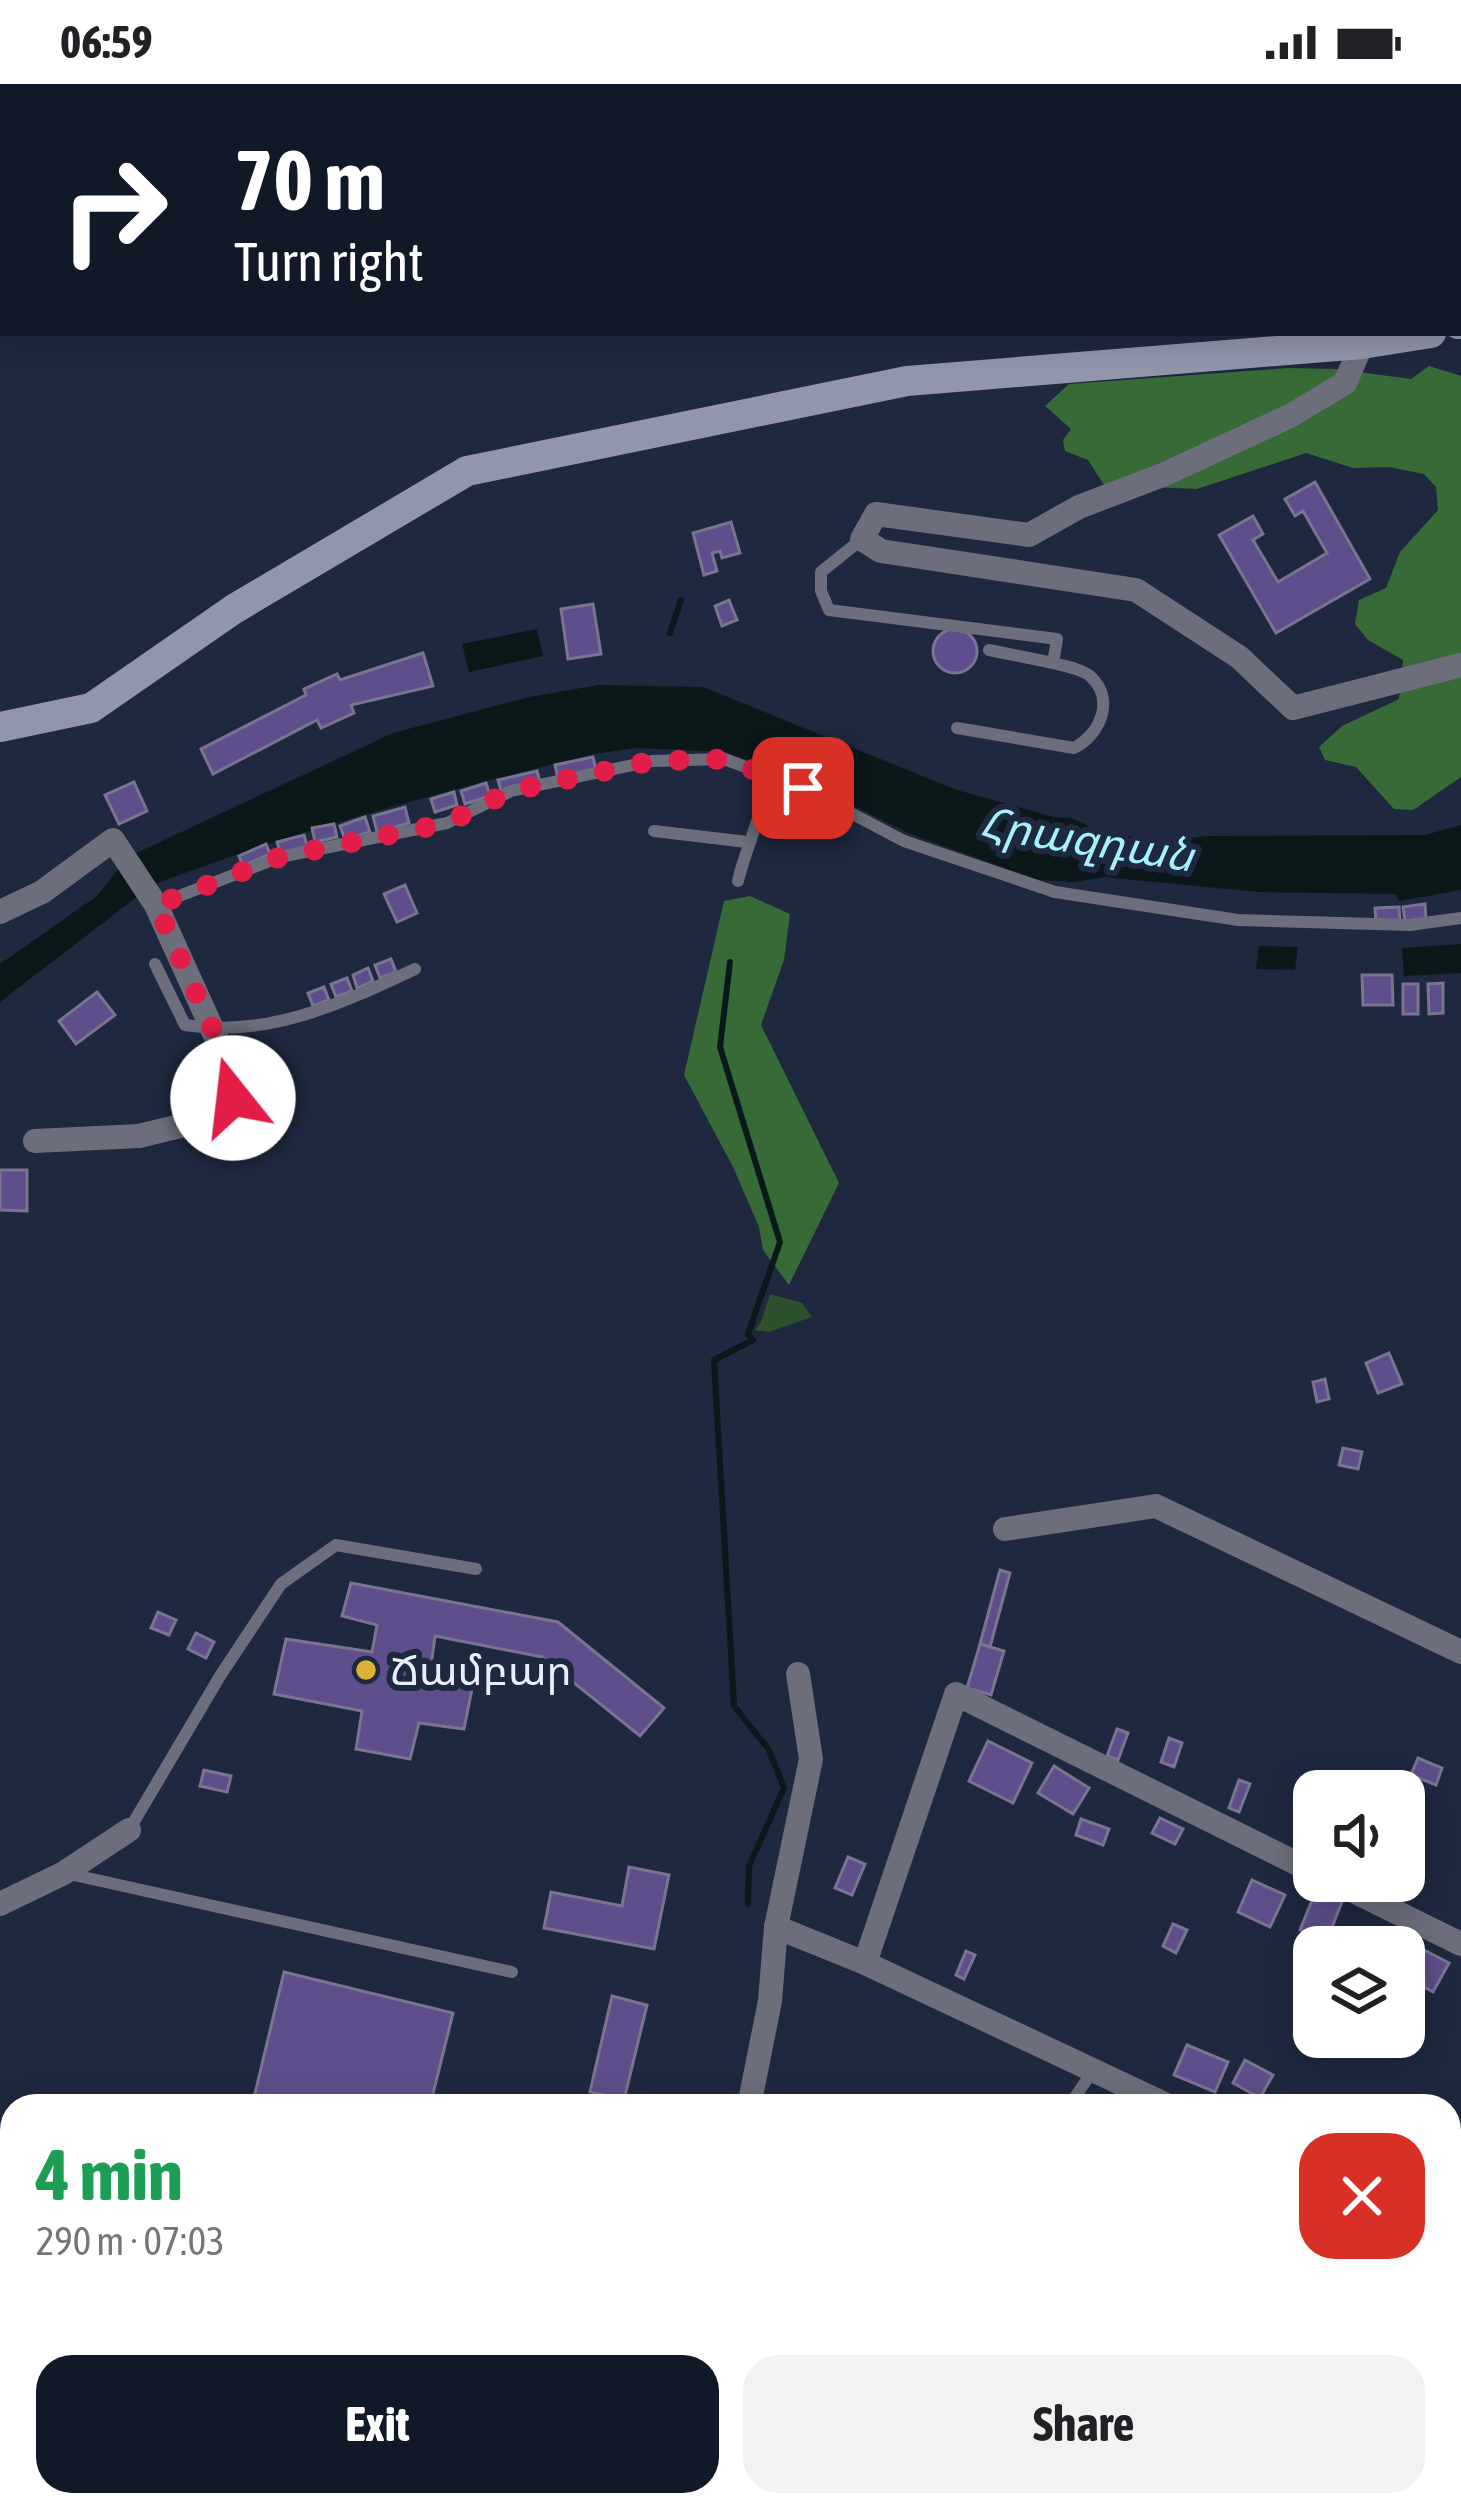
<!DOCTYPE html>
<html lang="en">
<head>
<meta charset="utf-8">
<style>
  :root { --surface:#fff; --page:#f2f2f2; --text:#202124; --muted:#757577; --accent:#111827 }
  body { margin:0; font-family:"Asap Condensed","Noto Sans Armenian",sans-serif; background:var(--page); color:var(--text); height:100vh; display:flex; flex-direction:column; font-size:45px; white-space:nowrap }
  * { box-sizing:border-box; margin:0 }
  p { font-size:39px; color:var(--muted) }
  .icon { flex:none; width:66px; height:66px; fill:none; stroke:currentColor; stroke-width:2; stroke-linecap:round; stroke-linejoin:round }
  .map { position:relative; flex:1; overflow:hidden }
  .side { position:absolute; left:0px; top:2010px; width:1461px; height:423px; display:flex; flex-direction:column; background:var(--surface); border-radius:36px 36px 0 0; box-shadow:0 6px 30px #0003 }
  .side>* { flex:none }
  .hud { position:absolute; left:0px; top:0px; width:1461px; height:252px; box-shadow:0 6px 30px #0003; background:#111827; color:#fff; overflow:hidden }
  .buttons { position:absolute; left:1293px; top:1686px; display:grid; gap:24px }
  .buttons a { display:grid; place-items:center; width:132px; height:132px; border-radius:24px; background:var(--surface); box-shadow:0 6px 30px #0003; font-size:60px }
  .pin { position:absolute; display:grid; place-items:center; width:102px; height:102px; color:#fff; margin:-51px; border-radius:24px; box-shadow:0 6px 18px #0006 }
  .me { position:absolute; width:132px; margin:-66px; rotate:344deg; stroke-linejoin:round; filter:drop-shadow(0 0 9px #0008) }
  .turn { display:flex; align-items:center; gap:42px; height:252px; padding:0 36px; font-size:54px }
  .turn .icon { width:156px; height:156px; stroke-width:2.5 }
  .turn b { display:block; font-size:84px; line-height:102px }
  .round { display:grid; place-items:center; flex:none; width:126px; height:126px; border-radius:36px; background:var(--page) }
  .headline { display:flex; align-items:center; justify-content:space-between; height:204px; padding:0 36px }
  h1 { font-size:72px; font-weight:700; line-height:90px; color:#1e9e55 }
  .action { display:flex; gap:24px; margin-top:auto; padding:24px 36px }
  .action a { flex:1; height:138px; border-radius:36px; background:var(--accent); color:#fff; font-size:48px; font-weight:700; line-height:138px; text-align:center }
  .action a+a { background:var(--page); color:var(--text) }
  .status { display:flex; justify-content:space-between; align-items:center; height:84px; padding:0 60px; background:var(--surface); direction:ltr }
  .status svg { height:33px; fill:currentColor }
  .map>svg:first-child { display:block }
  .green { fill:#2d512c }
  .forest { fill:#376a37 }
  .water { fill:#0a181a }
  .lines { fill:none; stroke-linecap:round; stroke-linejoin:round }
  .stream { stroke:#0a181a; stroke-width:6 }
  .building { fill:#5e4e8b; stroke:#7a7490; stroke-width:3 }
  .lane { stroke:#6c6e7b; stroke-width:12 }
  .street { stroke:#6c6e7b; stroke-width:24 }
  .secondary { stroke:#9296aa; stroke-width:30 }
  .route { stroke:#e11d48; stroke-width:21; stroke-dasharray:0 37.8 }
  .poi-dot { fill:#dbb333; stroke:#1e283f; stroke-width:4.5 }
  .labels { text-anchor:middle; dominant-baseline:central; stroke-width:12; stroke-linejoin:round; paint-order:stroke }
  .poi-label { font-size:42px; fill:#e7eefd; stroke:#1e283f; text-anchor:start }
  .water-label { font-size:45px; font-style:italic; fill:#a5f1fe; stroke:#1e283f }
</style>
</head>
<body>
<div class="status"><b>06:59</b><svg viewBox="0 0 49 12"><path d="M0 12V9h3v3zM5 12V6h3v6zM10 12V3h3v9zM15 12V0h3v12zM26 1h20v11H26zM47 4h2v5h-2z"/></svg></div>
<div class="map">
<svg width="1461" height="2431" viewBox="0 0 1461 2431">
  <rect width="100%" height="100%" fill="#1e283f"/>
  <polygon class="green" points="770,1210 802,1219 812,1233 769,1248 755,1246 761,1238"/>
  <g class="forest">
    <polygon points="1429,282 1461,292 1461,693 1413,726 1394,725 1356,683 1325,676 1319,663 1342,642 1399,615 1403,576 1368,556 1355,540 1359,516 1386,504 1400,468 1438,426 1436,403 1424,390 1389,383 1353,384 1306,369 1197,405 1104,401 1088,376 1065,367 1063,356 1071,345 1045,322 1069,300 1288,284 1336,285 1411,295"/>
    <polygon points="750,812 790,830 784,876 761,941 839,1099 789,1201 763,1166 759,1143 733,1083 684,991 724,817"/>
  </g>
  <g class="water">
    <polygon points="537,545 543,572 469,588 462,560"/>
    <path d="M599,601L703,603L957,706L1054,733L1071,734L1097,746L1165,758L1206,752L1425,751L1461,741V806L1399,817L1395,810L1258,808L1104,793L1074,798L1038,796L908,749L807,698L726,668L636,664L594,670C448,706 304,744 163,797L151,802L0,918V880L97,812L128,773L393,649L529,613Z"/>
    <polygon points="1461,860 1461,889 1404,892 1402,864"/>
    <polygon points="1259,862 1298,863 1295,886 1256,885"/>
  </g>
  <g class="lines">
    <g class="stream">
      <polyline points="670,549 681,516"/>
      <polyline points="730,878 720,963 780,1158 748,1250 753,1256 714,1276 734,1622 769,1666 784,1704 749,1782 748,1820"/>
    </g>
  </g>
  <g class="building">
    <polygon points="190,0 274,0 275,3 191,3"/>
    <polygon points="1315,398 1370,495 1276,549 1219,451 1253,432 1263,450 1253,456 1278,498 1327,469 1303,427 1295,432 1285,415"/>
    <polygon points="731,438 740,469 722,474 720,467 712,469 717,487 704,491 693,449"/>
    <polygon points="729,516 737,536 722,542 715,522"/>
    <polygon points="593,520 601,570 568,575 561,525"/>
    <circle cx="955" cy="567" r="22"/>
    <polygon points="423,569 433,602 351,621 354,629 321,644 317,636 213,690 201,665 306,611 304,605 337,590 340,596"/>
    <polygon points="593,673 596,686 558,694 555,681"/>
    <polygon points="537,687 540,698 501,707 498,696"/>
    <polygon points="134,698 147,727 119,740 105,711"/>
    <polygon points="486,699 490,712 465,720 461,707"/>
    <polygon points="454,708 457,721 435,728 431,715"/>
    <polygon points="405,723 409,739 377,748 373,732"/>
    <polygon points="365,733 370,748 345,756 340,742"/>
    <polygon points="334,740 337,753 315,758 312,744"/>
    <polygon points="304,751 307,762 281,770 277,758"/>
    <polygon points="266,760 270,770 243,782 239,772"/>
    <polygon points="405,801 417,829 397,838 384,810"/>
    <polygon points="1425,820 1426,835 1405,838 1403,823"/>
    <polygon points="1399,823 1400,837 1376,838 1375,824"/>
    <polygon points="391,875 396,888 380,894 375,881"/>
    <polygon points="368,884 373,897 357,904 353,891"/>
    <polygon points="1362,891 1392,891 1393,921 1363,921"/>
    <polygon points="347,894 352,907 336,913 331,900"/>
    <polygon points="1443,899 1443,929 1429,930 1428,900"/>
    <rect x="1403" y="900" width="15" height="30"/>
    <polygon points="324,903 329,916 313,922 308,909"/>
    <polygon points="97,908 115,931 76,960 59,937"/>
    <polygon points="0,1086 27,1086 27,1127 0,1126"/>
    <polygon points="1389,1269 1402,1300 1378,1309 1366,1279"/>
    <polygon points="1325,1295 1329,1315 1317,1318 1313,1298"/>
    <polygon points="1343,1364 1362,1368 1358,1385 1339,1381"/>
    <polygon points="1000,1486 1010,1489 990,1563 980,1560"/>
    <polygon points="351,1499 558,1538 664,1624 640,1652 542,1573 435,1552 431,1582 475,1590 464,1645 419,1639 410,1675 356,1665 362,1627 274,1610 286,1555 372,1568 377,1541 342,1532"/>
    <polygon points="158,1528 176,1536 169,1551 151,1544"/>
    <polygon points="196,1549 214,1558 206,1574 188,1565"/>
    <polygon points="980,1560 1004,1567 991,1611 967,1604"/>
    <polygon points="1117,1645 1128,1649 1118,1676 1107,1672"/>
    <polygon points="1169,1654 1182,1659 1174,1683 1161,1678"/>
    <polygon points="988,1657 1032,1679 1013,1719 969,1697"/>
    <polygon points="1418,1674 1442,1684 1436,1701 1411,1691"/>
    <polygon points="1054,1682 1089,1704 1073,1730 1038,1709"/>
    <polygon points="204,1686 231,1692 227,1708 200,1702"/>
    <polygon points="1239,1696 1250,1700 1239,1728 1229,1724"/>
    <polygon points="1160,1734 1183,1745 1175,1760 1152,1749"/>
    <polygon points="1081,1735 1109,1745 1103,1761 1076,1751"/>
    <polygon points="848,1773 865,1780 852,1811 835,1804"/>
    <polygon points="629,1783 669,1791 654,1865 544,1844 551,1808 622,1822"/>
    <polygon points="1252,1796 1285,1811 1270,1843 1238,1828"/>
    <polygon points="1317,1804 1343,1815 1327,1856 1300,1846"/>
    <polygon points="1173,1840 1187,1846 1176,1869 1163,1862"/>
    <polygon points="1409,1858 1449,1879 1433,1908 1404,1892 1404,1867"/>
    <polygon points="966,1867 975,1871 964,1895 956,1891"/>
    <polygon points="284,1888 453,1929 430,2022 252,2022"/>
    <polygon points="612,1912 647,1921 624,2016 590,2008"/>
    <polygon points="1304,1929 1314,1934 1305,1956 1294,1951"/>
    <polygon points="1187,1961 1228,1978 1215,2008 1174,1991"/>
    <polygon points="1245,1976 1273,1991 1260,2014 1233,1999"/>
    <polygon points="2,2326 12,2327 12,2358 0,2356"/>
    <polygon points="1452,2402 1461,2405 1461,2431 1442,2427 1449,2421"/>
    <polygon points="848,2421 892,2421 887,2431 843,2431"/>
  </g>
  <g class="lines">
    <g class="lane">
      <path d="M862,455L821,488V507L829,526L1057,555L1053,579C1064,582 1082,585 1090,592C1116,615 1100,651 1074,664L957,644"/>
      <polyline points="989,566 1053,579"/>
      <polyline points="654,747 747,758"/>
      <path d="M738,797C747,759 765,728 766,691"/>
      <polyline points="156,821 280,773 447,739 511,707 652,677 724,675 803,704 904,757 1055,808 1238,836 1410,841 1461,834"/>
      <path d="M155,880L185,941C268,954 341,920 415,885"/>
      <polyline points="129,1746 220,1592 281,1500 336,1461 476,1485"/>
      <polyline points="65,1789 512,1888"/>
      <polyline points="1069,2022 1094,1985"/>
    </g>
    <g class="street">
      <polyline points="1362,260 1345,299 1290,332 1165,390 1079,423 1029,451 876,430 862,455 881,467 1136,506 1239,573 1293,624 1461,581"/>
      <polyline points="0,828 42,808 113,756 156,821 234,993 233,1014 221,1032 139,1052 35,1057"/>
      <polyline points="1005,1445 1156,1422 1461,1568"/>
      <polyline points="1333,1797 1461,1860"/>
      <polyline points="0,1820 64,1789 129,1746"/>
      <polyline points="776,1843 865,1879 1169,2022"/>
      <polyline points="865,1879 956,1610 1314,1788"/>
      <polyline points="749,2022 770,1917 776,1843 811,1675 798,1590"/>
      <polyline points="1449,2159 1461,2165"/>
      <polyline points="0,2309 12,2312"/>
      <polyline points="517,2421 538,2426"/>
      <polyline points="751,2421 773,2431"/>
      <polyline points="1383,2421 1404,2431"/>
    </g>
    <g class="secondary">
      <polyline points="133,3 141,0"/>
      <polyline points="0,53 3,52"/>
      <polyline points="1458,240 1461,238"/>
      <polyline points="0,643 91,624 234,525 467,387 907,297 1362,260 1431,249"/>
    </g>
  </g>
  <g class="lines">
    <polyline class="route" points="233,1014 234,992 156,821 280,773 447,739 511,707 652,677 724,675 803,704"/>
  </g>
  <circle class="poi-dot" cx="366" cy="1586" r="12"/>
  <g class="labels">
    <g class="poi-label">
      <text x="390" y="1586">Ճամբար</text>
    </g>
    <g class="water-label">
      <text transform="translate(1087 755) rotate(9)">Հրազդան</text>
    </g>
  </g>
</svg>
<div class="buttons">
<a><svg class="icon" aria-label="sound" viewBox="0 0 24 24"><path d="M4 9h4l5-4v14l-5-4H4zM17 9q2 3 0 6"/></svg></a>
<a><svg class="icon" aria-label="layers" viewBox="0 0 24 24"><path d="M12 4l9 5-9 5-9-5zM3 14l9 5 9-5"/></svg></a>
</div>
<div class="pin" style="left:803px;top:704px;background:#d93025"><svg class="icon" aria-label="arrive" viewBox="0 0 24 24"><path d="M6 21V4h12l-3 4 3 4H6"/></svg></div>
<svg class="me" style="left:233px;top:1014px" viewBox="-20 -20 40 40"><circle r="19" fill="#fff"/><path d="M0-13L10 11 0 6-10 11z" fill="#e11d48"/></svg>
<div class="hud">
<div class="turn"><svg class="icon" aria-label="right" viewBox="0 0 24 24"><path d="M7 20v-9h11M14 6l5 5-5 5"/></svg><div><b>70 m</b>Turn right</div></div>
</div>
<section class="side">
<div class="headline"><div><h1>4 min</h1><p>290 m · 07:03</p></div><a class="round" style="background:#d93025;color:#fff"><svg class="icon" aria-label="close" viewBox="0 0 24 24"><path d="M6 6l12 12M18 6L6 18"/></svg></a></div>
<div class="action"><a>Exit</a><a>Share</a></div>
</section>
</div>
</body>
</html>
